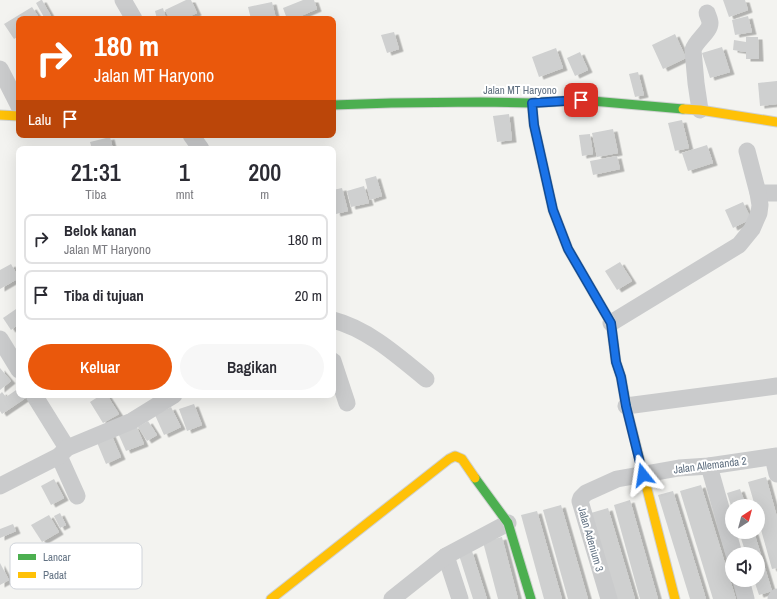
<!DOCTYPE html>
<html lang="id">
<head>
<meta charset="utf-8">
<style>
  :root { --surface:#fff; --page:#f7f7f7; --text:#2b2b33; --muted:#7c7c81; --line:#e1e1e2; --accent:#ea580c }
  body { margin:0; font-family:"Archivo Narrow",sans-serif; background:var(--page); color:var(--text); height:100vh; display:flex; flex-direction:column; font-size:15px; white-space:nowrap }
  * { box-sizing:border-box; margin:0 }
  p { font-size:13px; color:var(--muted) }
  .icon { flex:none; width:22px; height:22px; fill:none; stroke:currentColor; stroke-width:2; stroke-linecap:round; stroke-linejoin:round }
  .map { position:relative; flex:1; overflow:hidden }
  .sheet { position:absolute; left:16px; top:146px; width:320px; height:252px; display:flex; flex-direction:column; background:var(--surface); border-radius:8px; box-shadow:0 4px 16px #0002 }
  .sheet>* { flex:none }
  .top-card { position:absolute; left:16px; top:16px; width:320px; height:122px; border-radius:8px; box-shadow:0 4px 16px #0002; background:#ea580c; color:#fff; overflow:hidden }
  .needle { width:26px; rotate:36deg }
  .buttons { position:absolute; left:725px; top:499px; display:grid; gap:8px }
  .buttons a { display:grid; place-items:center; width:40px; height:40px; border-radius:50%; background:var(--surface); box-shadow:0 4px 16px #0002; font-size:20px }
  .pin { position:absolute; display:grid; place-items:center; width:34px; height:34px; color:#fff; margin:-17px; border-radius:8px; box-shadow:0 2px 6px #0006 }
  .me { position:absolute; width:44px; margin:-22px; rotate:345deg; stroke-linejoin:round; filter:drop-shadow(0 0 3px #0008) }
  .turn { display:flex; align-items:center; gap:14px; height:84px; padding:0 12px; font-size:18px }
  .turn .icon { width:52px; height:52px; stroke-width:2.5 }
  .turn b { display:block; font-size:28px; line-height:34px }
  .then { display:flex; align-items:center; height:38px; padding:0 12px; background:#0003; gap:8px; font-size:15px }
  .eta { display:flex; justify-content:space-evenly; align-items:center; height:68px; text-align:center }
  .eta b { font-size:24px; font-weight:600; line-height:28px }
  .button { display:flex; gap:8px; margin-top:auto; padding:8px 12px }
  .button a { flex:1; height:46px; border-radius:24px; background:var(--accent); color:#fff; font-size:16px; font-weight:600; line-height:46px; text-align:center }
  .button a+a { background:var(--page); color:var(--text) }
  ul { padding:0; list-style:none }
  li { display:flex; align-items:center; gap:12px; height:50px; margin:0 8px 6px; padding:0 4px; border:2px solid var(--line); border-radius:8px }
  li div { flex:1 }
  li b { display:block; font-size:15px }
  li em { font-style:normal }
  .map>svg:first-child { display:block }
  .building { fill:#cfd0d0; filter:url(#shadow) }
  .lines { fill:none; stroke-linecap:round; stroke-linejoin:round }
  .fast-casing { stroke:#cfd1d0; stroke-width:11 }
  .slow-casing { stroke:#cfd1d0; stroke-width:11 }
  .street { stroke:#cacbcc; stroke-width:17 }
  .fast { stroke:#4caf50; stroke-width:9 }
  .slow { stroke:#ffc107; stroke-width:9 }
  .route-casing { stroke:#114b97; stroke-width:10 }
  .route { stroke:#1a73e8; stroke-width:7 }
  .labels { text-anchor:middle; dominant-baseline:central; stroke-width:4; stroke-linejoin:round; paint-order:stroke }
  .street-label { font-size:11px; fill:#617182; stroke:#fff }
  .key { fill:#fff; stroke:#d0d4da; stroke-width:1 }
  .key-label { font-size:11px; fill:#617182 }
</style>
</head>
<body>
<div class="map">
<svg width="777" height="599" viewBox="0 0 777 599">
  <defs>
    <filter id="shadow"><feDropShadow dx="4.5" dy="2.5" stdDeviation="0" flood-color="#0004"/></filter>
  </defs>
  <rect width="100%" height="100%" fill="#f3f3f0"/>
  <g class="building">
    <polygon points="41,0 42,0 52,18 50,19 45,19 36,3"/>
    <polygon points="186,0 191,0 197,13 184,19 170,19 165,10"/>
    <polygon points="303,0 314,0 317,9 294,19 287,19 283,8"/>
    <polygon points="723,0 745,0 748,10 729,17"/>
    <polygon points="272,2 276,19 251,19 248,7"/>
    <polygon points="32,7 40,19 19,19 19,36 14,39 4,24"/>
    <polygon points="163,8 166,19 157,19 155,11"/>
    <polygon points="748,16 752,32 735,35 732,20"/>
    <polygon points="394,32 399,49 387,53 381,35"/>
    <polygon points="675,34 686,58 663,69 652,45"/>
    <polygon points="746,37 758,37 759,59 746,59 746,52 733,50 734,40 746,42"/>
    <polygon points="722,47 730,72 710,78 702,53"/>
    <polygon points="556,48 563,68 539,77 532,57"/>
    <polygon points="580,52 588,70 575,76 567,58"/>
    <polygon points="638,72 644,95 635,97 629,74"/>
    <polygon points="777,81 777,104 760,106 758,83"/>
    <polygon points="509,114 512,140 497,142 493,116"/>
    <polygon points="682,120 689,148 675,151 668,123"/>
    <polygon points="613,129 618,153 597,157 592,133"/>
    <polygon points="590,134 593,154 582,156 579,135"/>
    <polygon points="110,137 113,149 92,149 90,142"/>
    <polygon points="707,145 713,163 688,171 682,153"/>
    <polygon points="617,156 620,169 593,175 590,161"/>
    <polygon points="376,176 382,196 370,200 365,179"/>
    <polygon points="364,186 369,203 351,207 347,191"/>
    <polygon points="342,188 348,211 336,214 333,203 333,190"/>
    <polygon points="743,202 751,219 733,228 725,210"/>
    <polygon points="620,262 632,281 617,290 605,271"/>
    <polygon points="11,264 19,278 0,289 0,270"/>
    <polygon points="19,307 19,324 11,330 3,318"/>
    <polygon points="0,368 11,381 0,390"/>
    <polygon points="19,388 19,395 30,395 2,414 0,411 0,394 2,392 6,397"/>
    <polygon points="101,395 107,395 119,414 103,423 90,402"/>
    <polygon points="194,404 202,425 187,431 179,409"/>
    <polygon points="171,407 181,427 164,435 155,415"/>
    <polygon points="148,421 157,435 147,441 138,427"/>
    <polygon points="136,425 144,444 126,451 118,433"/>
    <polygon points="111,434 121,457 106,464 96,440"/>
    <polygon points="766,477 777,517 777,568 772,569 758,519 758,506 755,506 748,482"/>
    <polygon points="54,479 64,498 51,505 41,486"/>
    <polygon points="701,485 736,599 713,599 680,491"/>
    <polygon points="740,489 746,506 732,506 732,509 727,493"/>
    <polygon points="673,491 706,599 690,599 658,495"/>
    <polygon points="630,500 658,599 640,599 614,505"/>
    <polygon points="561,505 588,599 568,599 543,510"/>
    <polygon points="608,508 635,599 617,599 591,513"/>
    <polygon points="537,511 562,599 544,599 521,515"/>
    <polygon points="60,513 66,525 60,528 54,516"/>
    <polygon points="49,515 59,532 42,542 31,525"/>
    <polygon points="13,524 16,531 0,538 0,529"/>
    <polygon points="739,532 754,532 772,591 759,595 754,580 758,580 758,554 746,554"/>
    <polygon points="502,537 518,599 498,599 483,542"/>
    <polygon points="472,551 487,599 473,599 459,555"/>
    <polygon points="0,563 9,580 0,585"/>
  </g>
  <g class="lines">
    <g class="fast-casing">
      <g id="fast">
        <polyline points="532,103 534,125 553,210 568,249 611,323 616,362 621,377 627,410"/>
        <polyline points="333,105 391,103 480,102 532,103 581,100 683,109"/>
        <polyline points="475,478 508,523 531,599"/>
      </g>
    </g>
    <g class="slow-casing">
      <g id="slow">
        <polyline points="683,109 700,110 777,122"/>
        <polyline points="0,115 19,116"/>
        <polyline points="627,410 675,599"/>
        <polyline points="271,599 449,459 455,456 462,459 475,478"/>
      </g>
    </g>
    <g class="street">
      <polyline points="123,0 134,19"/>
      <polyline points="0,69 19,106"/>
      <path d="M700,110L696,83L693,50C696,40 710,32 710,23C710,20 708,16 707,13"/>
      <polyline points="191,135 201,149"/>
      <polyline points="758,193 777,193"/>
      <path d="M333,320C368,329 398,356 426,379"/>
      <polyline points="611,323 739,245 752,229 759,213 760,205 758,193 747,151"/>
      <polyline points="0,339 19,370"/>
      <polyline points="333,361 347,403"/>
      <polyline points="34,395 67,448"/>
      <polyline points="626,406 777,386"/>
      <polyline points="59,456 77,496"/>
      <polyline points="773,457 777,474"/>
      <polyline points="709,466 734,554"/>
      <polyline points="0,486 59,456 67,448 132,421 174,395"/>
      <polyline points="446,556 460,599"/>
      <polyline points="741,580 746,599"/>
      <polyline points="392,599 446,556 508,523"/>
      <polyline points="609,599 580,501 581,498 586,493 617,479 679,468 709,466 777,456"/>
      <polyline points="776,599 777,597"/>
    </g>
    <use href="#fast" class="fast"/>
    <use href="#slow" class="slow"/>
  </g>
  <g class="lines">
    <g class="route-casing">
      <polyline id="route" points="581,100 532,103 534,125 553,210 568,249 611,323 616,362 621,377 626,406 643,475"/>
    </g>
    <use href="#route" class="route"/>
  </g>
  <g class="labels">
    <g class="street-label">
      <text x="520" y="90">Jalan MT Haryono</text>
      <text transform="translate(710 465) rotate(-7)">Jalan Allemanda 2</text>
      <text transform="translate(591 539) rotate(74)">Jalan Adenium 3</text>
    </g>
  </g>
  <rect x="10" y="543" width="132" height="46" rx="6" class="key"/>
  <rect x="18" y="554" width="18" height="6" fill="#4caf50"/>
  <rect x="18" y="572" width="18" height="6" fill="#ffc107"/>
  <g class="key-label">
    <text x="43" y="561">Lancar</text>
    <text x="43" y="579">Padat</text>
  </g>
</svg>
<div class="buttons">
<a><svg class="needle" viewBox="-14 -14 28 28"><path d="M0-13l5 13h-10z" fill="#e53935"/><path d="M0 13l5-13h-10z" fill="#7c7c81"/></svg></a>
<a><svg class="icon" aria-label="sound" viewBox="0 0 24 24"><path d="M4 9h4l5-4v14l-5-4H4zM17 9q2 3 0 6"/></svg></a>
</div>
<div class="pin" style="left:581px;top:100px;background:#d93025"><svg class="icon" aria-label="arrive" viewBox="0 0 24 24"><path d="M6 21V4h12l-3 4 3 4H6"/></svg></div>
<svg class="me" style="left:643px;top:475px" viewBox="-20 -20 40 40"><path d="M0-17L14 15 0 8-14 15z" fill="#1a73e8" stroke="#fff" stroke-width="4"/></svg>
<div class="top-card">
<div class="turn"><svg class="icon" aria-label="right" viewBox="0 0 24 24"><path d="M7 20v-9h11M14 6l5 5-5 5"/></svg><div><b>180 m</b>Jalan MT Haryono</div></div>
<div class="then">Lalu<svg class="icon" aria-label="arrive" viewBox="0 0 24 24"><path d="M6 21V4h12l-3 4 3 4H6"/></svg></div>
</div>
<section class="sheet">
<div class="eta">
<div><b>21:31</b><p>Tiba</p></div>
<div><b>1</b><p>mnt</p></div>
<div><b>200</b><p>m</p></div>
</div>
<ul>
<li><svg class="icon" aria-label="right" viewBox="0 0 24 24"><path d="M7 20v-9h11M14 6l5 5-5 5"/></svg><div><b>Belok kanan</b><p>Jalan MT Haryono</p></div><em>180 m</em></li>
<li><svg class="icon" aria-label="arrive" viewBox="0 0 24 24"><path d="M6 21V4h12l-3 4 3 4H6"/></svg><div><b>Tiba di tujuan</b></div><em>20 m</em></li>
</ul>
<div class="button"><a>Keluar</a><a>Bagikan</a></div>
</section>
</div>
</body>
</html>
